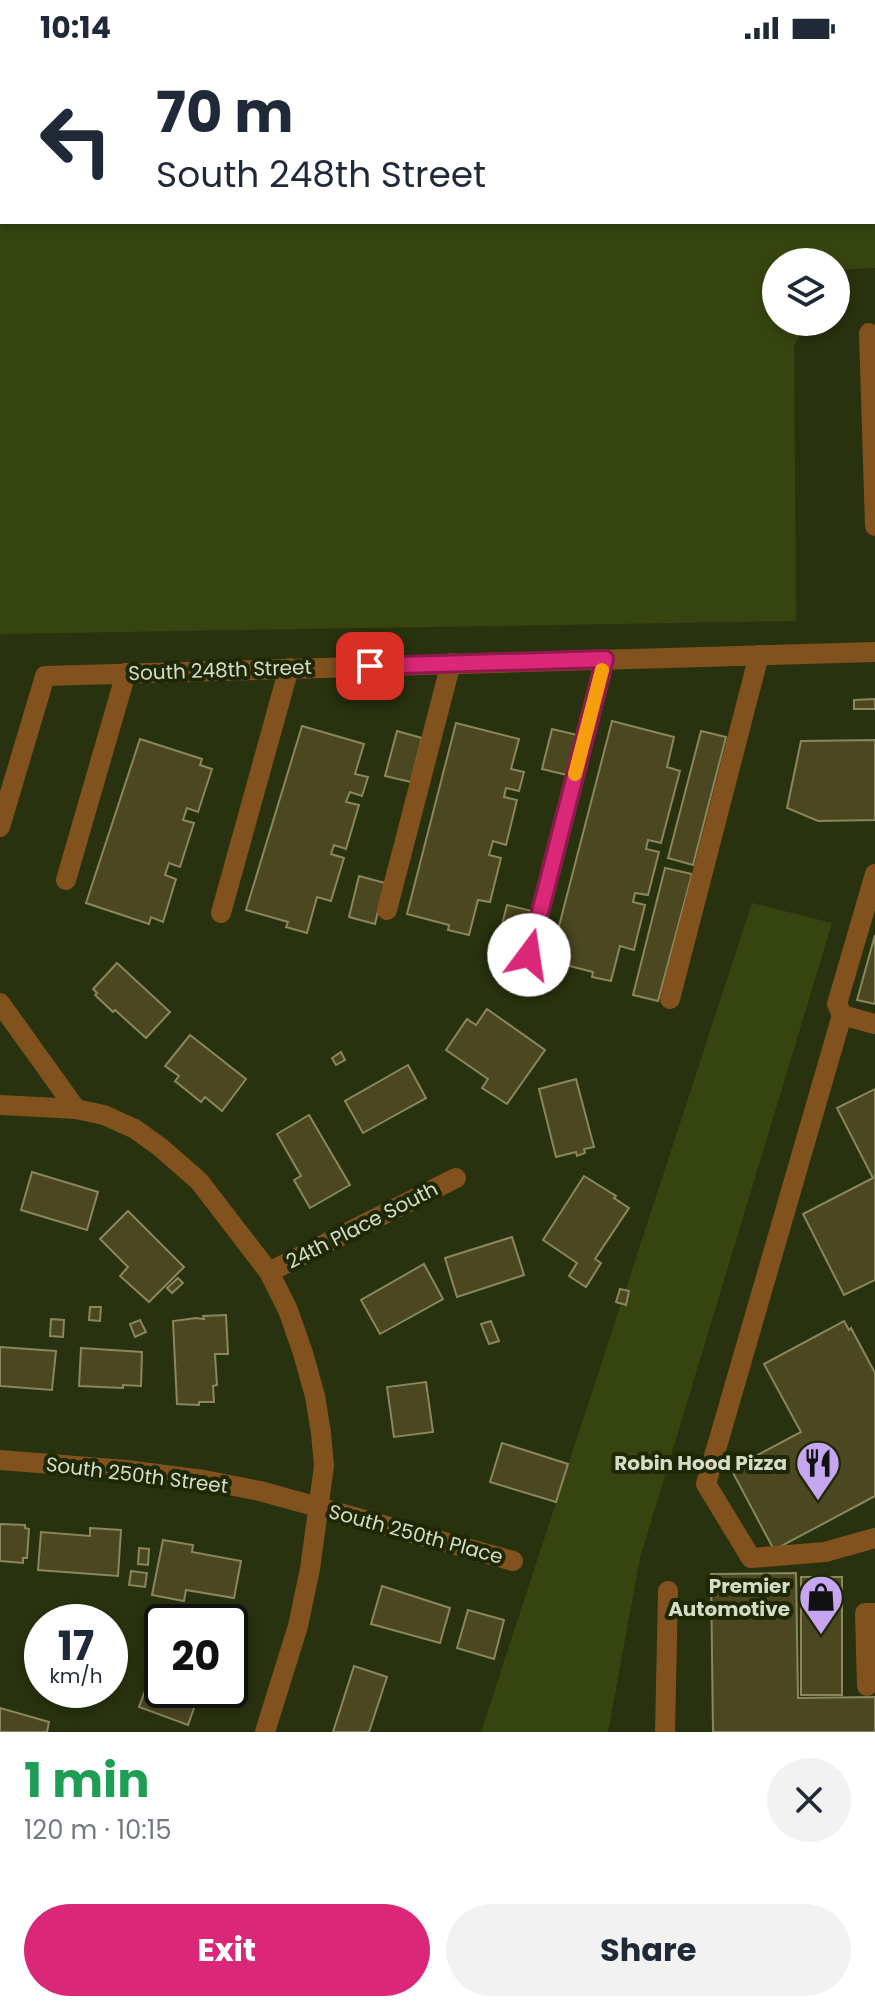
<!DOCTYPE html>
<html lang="en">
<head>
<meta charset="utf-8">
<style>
  :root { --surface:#fff; --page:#f2f2f3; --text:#1f2937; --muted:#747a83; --accent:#db2777 }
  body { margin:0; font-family:Poppins,sans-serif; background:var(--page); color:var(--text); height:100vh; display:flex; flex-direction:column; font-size:30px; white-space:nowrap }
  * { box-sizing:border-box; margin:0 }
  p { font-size:26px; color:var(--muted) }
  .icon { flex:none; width:44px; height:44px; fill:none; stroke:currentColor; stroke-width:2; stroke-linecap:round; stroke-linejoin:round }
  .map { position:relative; height:1676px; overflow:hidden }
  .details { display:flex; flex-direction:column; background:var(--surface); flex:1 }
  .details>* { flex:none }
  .banner { position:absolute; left:0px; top:0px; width:876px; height:168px; box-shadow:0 4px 12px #0003; background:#fff; color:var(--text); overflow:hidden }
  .tools { position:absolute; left:762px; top:192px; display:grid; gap:16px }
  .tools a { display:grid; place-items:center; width:88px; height:88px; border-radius:50%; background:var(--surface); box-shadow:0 4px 12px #0003; font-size:40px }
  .speed { position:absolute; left:24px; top:1548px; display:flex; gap:16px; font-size:40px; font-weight:700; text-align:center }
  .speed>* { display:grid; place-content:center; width:104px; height:104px; border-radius:50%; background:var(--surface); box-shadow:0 4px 12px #0003; line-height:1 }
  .speed small { font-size:20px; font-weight:400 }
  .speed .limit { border:4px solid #111; border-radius:12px; background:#fff; color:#111 }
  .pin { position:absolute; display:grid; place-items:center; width:68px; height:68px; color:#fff; margin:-34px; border-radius:16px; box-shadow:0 4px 12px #0006 }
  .me { position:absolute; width:88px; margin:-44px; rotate:14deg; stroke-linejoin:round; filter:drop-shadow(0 0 6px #0008) }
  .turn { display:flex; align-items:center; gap:28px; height:168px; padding:0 24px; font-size:36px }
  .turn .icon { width:104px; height:104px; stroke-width:2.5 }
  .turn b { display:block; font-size:56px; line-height:68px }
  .round { display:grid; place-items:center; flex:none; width:84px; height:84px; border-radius:42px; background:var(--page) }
  .headline { display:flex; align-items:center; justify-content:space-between; height:136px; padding:0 24px }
  h1 { font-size:48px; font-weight:700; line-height:60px; color:#1e9e55 }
  .button { display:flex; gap:16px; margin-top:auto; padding:16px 24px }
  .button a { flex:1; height:92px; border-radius:48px; background:var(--accent); color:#fff; font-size:32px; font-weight:700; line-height:92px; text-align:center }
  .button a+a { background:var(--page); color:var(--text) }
  .status { display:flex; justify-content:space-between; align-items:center; height:56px; padding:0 40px; background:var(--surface); direction:ltr }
  .status svg { height:22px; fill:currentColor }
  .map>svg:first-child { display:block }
  .green { fill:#364510; fill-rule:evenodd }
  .building { fill:#4b4721; stroke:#8a865d; stroke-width:2 }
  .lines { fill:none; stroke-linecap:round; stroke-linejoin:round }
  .minor { stroke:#82521e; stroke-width:20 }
  .route-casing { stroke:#8e194d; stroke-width:20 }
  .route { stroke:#db2777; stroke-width:14 }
  .slow { stroke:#f59e0b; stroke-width:14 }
  .labels { text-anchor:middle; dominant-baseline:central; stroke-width:8; stroke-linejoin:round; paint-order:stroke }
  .street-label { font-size:20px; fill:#d5dcc8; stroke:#1e2804 }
  .poi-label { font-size:20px; font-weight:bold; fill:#d5dcc8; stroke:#1e2804; text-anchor:end }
</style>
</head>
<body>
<div class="status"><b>10:14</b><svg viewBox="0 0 49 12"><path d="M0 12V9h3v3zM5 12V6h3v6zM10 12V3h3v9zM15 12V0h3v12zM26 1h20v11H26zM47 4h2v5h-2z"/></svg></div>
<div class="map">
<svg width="875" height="1676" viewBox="0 0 875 1676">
  <rect width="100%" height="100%" fill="#28320e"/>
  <g class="green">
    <path d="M0,0H875V212L838,214L836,216V206H776V266H807L794,290L796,565L0,578ZM2,2H874V166H2Z"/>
    <polygon points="752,847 832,867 640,1502 608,1676 481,1676"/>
  </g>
  <g class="building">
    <polygon points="875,643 875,653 854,653 854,644"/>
    <polygon points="612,665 674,681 667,711 680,715 661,787 648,784 646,793 659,796 648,839 635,837 633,846 645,849 634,894 620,890 611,925 592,921 593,916 550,905"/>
    <polygon points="456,667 519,683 511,713 524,716 519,735 506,732 504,741 517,744 506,789 493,785 489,799 501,802 490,846 478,844 469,879 448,874 449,869 407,858"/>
    <polygon points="302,670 364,688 355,718 368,721 362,740 350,736 346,746 359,749 346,793 334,789 331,798 344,802 331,845 317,841 307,877 286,871 288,866 246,854"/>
    <polygon points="552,673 577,679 567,719 542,713"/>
    <polygon points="397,675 422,682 411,726 385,720"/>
    <polygon points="701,675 726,681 693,809 668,802"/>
    <polygon points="140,683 202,703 200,709 212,713 198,756 187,752 183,764 194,767 180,811 169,807 165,819 176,823 163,866 151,861 149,868 86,847"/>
    <polygon points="875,684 875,764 818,765 787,752 801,685"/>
    <polygon points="665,812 692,818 658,945 633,939"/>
    <polygon points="359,820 385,827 375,868 349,861"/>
    <polygon points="507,849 532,855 522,894 497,888"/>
    <polygon points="875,879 875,948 857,944"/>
    <polygon points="117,907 170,956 146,982 115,954 113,956 95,939 97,937 93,933"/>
    <polygon points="487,953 545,994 507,1048 482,1032 488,1023 446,994 467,963 476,969"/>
    <polygon points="190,979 246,1023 222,1055 205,1041 201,1046 175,1025 179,1020 165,1010"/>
    <polygon points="341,996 345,1004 336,1009 332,1002"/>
    <polygon points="408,1009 426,1042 363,1077 345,1045"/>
    <polygon points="576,1023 594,1091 584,1093 585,1097 577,1100 576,1096 556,1101 539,1033"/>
    <polygon points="875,1033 875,1224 844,1239 803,1158 873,1122 837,1052"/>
    <polygon points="309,1059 350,1129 310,1152 294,1124 301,1120 277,1078"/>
    <polygon points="32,1116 98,1136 87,1174 21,1154"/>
    <polygon points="584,1120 616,1140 614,1142 629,1152 595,1203 601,1207 586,1231 569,1220 577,1207 543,1184"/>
    <polygon points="128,1155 184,1211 149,1246 120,1220 128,1211 100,1183"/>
    <polygon points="512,1181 524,1219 457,1241 445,1202"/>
    <polygon points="424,1208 443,1243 380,1278 361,1244"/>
    <polygon points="178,1222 183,1227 172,1237 167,1232"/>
    <polygon points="620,1233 629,1235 626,1249 616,1246"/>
    <polygon points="90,1251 101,1251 100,1265 89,1264"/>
    <polygon points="226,1259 228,1298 215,1298 217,1329 213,1330 214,1346 199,1346 199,1349 177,1348 173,1265 196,1262 204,1263 203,1260"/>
    <polygon points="51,1263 64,1264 63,1281 50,1280"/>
    <polygon points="140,1264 146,1276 135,1281 130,1268"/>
    <polygon points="491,1265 499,1285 489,1288 481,1268"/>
    <polygon points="844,1265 849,1274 851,1272 875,1317 875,1440 774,1494 731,1413 801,1376 764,1308"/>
    <polygon points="0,1291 56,1295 52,1334 0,1330"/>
    <polygon points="81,1292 142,1296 141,1330 123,1329 123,1332 79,1330"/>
    <polygon points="426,1326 433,1376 394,1381 387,1331"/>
    <polygon points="502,1387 568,1408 556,1446 490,1426"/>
    <polygon points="0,1468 25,1469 25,1472 29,1473 27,1502 23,1502 23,1507 0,1505"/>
    <polygon points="90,1472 121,1474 118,1520 38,1514 41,1476 90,1480"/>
    <polygon points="163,1484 193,1489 192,1496 241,1505 234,1542 186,1534 184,1545 152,1539"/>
    <polygon points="139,1492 149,1493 148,1509 138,1508"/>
    <polygon points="131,1515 147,1517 145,1531 129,1529"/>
    <polygon points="796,1517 798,1642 875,1641 875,1676 713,1676 711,1518"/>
    <rect x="801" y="1521" width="41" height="118"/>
    <polygon points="382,1530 450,1552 440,1587 371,1568"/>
    <polygon points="468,1554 504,1564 494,1603 457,1592"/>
    <polygon points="162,1590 162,1634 185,1634 181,1647 194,1652 188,1669 139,1651"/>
    <polygon points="354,1610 387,1621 369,1676 333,1676"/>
    <polygon points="0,1652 49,1666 47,1676 0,1676"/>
  </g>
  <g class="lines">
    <g class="minor">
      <polyline points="869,277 875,470"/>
      <polyline points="0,771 45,620 875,596"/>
      <polyline points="66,824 126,617"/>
      <polyline points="387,854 451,607"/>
      <polyline points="221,857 289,612"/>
      <polyline points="529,899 605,603"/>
      <polyline points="670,943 759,599"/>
      <polyline points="0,947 76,1053 104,1059 135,1073 160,1091 199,1125 269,1216 288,1254 303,1297 315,1340 321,1377 324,1410 310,1513 298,1570 265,1676"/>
      <polyline points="842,959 837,948 875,818"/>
      <polyline points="875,968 842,959 706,1428 751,1502 825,1496 875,1482"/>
      <polyline points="0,1049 76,1053"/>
      <polyline points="269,1216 456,1122"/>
      <polyline points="0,1404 126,1414 204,1424 260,1435 513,1505"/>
      <polyline points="867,1630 865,1557 875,1557"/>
      <polyline points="665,1676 668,1535"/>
    </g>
  </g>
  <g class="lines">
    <g class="route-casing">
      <polyline id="route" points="370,610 605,603 529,899"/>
    </g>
    <use href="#route" class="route"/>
    <polyline class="slow" points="575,718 602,614"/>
  </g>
  <defs>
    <g id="restaurant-pin" transform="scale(2.3)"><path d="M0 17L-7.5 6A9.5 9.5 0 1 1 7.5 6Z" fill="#c6a6f0" stroke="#1e2804"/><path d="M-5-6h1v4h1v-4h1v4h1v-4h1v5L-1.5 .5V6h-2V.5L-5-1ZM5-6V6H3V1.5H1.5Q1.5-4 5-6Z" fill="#111"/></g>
    <g id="shop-pin" transform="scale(2.3)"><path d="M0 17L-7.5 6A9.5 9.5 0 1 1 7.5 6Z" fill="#c6a6f0" stroke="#1e2804"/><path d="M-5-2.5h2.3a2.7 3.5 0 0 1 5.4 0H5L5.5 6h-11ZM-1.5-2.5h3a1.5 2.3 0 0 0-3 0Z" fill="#111"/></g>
  </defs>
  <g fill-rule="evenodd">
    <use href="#restaurant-pin" x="818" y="1407"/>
    <use href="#shop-pin" x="821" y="1541"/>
  </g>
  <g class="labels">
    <g class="street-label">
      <text transform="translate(220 614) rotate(-2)">South 248th Street</text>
      <text transform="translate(362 1169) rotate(-27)">24th Place South</text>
      <text transform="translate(137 1419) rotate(7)">South 250th Street</text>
      <text transform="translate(416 1478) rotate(15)">South 250th Place</text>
    </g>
    <g class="poi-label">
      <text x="787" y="1407">Robin Hood Pizza</text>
      <text x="790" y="1530">Premier<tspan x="790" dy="23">Automotive</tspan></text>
    </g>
  </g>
</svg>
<div class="tools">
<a><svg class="icon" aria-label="layers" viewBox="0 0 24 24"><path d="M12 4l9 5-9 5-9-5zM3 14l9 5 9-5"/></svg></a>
</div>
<div class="speed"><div>17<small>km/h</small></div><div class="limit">20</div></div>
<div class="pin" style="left:370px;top:610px;background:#d93025"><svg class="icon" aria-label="arrive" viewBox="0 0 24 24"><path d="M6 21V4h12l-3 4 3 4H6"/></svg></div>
<svg class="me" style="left:529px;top:899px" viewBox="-20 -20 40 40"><circle r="19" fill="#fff"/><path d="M0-13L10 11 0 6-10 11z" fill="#db2777"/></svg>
<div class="banner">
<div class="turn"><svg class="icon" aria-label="left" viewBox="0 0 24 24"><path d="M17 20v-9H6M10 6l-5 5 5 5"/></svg><div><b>70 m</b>South 248th Street</div></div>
</div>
</div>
<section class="details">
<div class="headline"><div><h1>1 min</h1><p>120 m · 10:15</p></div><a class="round"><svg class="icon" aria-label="close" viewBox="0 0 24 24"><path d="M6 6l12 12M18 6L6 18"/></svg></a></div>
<div class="button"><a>Exit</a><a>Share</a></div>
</section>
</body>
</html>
